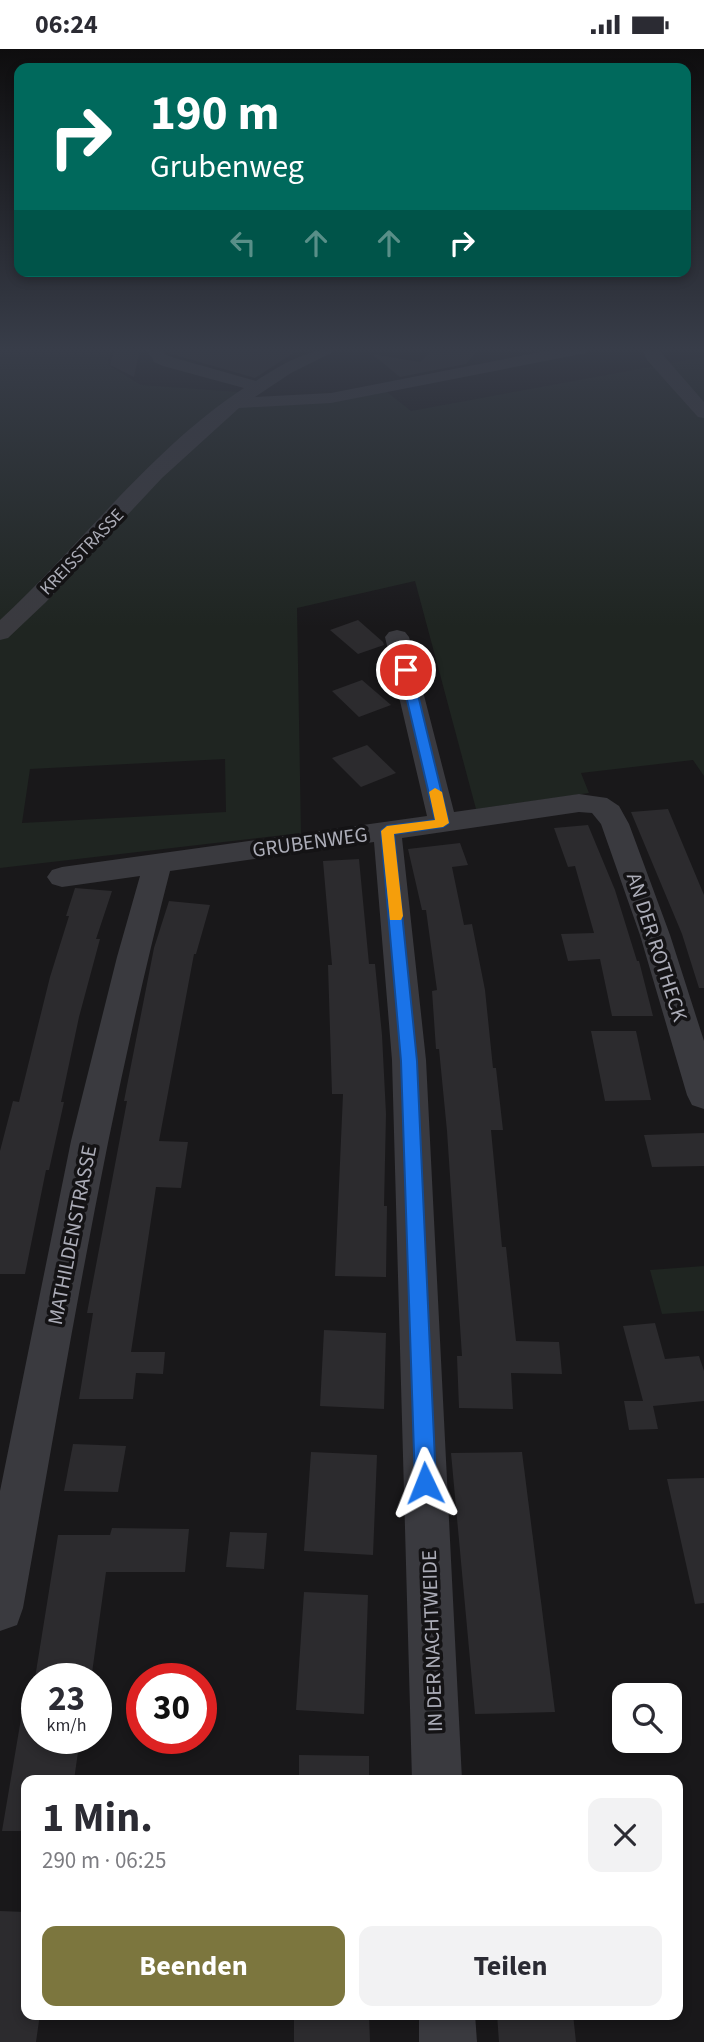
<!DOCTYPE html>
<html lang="de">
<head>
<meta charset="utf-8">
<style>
  :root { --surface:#fff; --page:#f2f2f3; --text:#2b2b33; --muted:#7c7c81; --accent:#7c763e }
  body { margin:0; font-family:"Source Sans 3",sans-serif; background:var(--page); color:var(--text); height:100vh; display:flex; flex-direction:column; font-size:26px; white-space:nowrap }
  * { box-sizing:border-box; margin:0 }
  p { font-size:23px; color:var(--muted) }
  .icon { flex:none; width:38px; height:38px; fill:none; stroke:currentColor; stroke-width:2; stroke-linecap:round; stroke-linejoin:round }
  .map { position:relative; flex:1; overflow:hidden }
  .sheet { position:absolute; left:21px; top:1726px; width:662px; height:245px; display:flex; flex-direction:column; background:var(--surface); border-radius:14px; box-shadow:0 4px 10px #0003 }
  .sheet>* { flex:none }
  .guide { position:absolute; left:14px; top:14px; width:677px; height:214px; border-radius:14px; box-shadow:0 4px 10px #0003; background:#00695c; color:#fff; overflow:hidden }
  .fabs { position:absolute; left:612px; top:1634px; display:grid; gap:14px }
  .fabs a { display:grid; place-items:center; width:70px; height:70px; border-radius:14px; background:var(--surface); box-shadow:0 4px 10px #0003; font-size:35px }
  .speed { position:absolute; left:21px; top:1614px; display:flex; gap:14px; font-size:35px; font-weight:700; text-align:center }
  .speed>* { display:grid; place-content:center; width:91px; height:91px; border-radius:50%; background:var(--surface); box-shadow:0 4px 10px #0003; line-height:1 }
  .speed small { font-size:18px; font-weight:400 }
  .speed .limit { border:10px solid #d22; background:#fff; color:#111 }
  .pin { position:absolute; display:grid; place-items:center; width:60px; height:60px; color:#fff; margin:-30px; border:4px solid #fff; border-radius:50%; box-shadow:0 2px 7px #0007 }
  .me { position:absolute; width:77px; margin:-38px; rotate:358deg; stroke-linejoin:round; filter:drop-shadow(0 0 5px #0008) }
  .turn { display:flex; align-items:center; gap:24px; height:147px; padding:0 21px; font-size:32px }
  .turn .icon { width:91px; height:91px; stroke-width:2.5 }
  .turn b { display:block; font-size:49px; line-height:60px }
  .lanes { display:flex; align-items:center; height:66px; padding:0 21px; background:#0003; justify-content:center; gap:35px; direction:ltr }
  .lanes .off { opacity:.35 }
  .round { display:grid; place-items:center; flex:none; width:74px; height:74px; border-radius:14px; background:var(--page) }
  .headline { display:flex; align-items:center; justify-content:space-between; height:119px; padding:0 21px }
  h1 { font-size:42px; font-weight:700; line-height:52px }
  .button { display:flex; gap:14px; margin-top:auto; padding:14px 21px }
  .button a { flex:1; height:80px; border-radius:14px; background:var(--accent); color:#fff; font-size:28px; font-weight:700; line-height:80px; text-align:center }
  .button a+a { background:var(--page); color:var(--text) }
  .status { display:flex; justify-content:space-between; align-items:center; height:49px; padding:0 35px; background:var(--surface); direction:ltr }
  .status svg { height:19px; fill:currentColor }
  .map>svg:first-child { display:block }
  .green { fill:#1f2521; fill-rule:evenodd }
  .building { fill:#2c2b2e }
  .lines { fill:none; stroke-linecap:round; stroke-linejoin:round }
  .street { fill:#3a3a3f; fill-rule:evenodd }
  .route { fill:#1a73e8; stroke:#114b97; stroke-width:2 }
  .slow { fill:#f59e0b }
  .labels { text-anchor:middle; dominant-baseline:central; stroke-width:7; stroke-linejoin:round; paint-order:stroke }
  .far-street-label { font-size:18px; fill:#acadb8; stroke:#141315 }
  .street-label { font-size:21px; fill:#acadb8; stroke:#141315 }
</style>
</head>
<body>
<div class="status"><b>06:24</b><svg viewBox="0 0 49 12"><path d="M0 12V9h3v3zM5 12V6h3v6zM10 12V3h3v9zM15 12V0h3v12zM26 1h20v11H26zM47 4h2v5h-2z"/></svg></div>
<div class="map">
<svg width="704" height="1993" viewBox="0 0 704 1993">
  <rect width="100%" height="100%" fill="#19181a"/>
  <g class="green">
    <path d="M0,299H112L108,311L110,317L141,336L253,344L237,355L386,342L411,362L704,308V727L693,711L581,724L589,744L476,760L415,532L297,559L301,784L0,819ZM225,710L226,763L22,774L30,720Z"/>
    <polygon points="704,1217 704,1262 662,1265 650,1221"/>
  </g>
  <g class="building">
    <polygon points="115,299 140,299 134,328 110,316"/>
    <polygon points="165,299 301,299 255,329 168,304"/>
    <polygon points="434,299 477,302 466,315 400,328 372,305 420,313"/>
    <polygon points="358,571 383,593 384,596 358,605 330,581"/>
    <polygon points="362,631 391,656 359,668 332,642"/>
    <polygon points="367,696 396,724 361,738 332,709"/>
    <polygon points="668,760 704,846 704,939 699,939 682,885 631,763"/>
    <polygon points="588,776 615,841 637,912 639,912 653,967 612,967 600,910 568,912 561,885 594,884 575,817 568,818 554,779"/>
    <polygon points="460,794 468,816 452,818 464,876 472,875 485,941 493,1019 496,1019 503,1081 491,1081 502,1198 506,1198 516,1292 559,1293 562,1325 511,1324 513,1360 459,1359 457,1307 462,1307 447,1082 439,1000 436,1000 432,942 437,941 426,861 422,861 408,800"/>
    <polygon points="359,810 369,915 375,915 382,986 386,1065 384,1157 387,1157 386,1228 335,1227 343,1045 332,1045 328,916 332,916 323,812"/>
    <polygon points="75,839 112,842 96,890 100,890 79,968 61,1053 64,1053 49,1121 46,1121 25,1225 0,1225 0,1102 13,1052 19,1053 50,928 69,867 66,867"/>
    <polygon points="169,852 210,856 196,905 194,905 159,1092 188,1093 181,1139 156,1138 131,1303 165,1303 163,1325 136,1324 133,1350 79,1350 93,1264 87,1264 127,1052 124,1052 154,899"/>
    <polygon points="591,982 636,982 651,1051 605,1052"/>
    <polygon points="704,1084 704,1117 652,1118 644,1086"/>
    <polygon points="655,1274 665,1310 699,1307 704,1322 704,1352 653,1357 658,1380 629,1381 624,1352 643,1352 623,1277"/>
    <polygon points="324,1281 386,1284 384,1360 320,1357"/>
    <polygon points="73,1395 126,1397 118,1443 64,1442"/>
    <polygon points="311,1403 377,1406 373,1506 304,1502"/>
    <polygon points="522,1403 555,1663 475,1665 451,1404"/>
    <polygon points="704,1429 704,1554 695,1555 667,1430"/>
    <polygon points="112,1479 189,1480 185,1523 106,1523 92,1624 88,1624 88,1629 35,1629 58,1486 110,1486"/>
    <polygon points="230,1483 267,1484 264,1520 226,1518"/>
    <polygon points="304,1543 368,1546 364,1665 296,1661"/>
    <polygon points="25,1646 37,1647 37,1689 80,1689 74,1731 26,1731 26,1782 2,1782"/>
    <polygon points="299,1706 369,1707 369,1731 299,1731"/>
    <polygon points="0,1862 26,1863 26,1965 40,1965 36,1993 0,1993"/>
    <polygon points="294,1965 369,1965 370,1993 294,1993"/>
    <polygon points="497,1965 573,1965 576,1993 499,1993"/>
  </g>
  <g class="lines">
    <g class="street">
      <path d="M146,299H162L166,306L175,309L256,332C282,315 309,299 341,299L291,324L255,348L331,344L561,299H594L586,304L331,354L239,359L162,429L46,553L8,589L0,591V571C80,497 152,399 244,339L163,317L154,313Z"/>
      <polygon points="641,299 657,299 704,353 704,369 698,368 647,311"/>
      <path d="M397,581L405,583L409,588L454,763L579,745L607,749L619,757L629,775L670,886L704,992V1060L692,1056L687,1046L640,886L601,775L592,764L579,763L402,789L426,1011L462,1731H412L392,1011L374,793L170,822C107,1065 67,1312 23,1559L17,1576L0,1582V1442L71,1092L117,908L140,827L62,838L52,835L47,828L52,821L62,818L427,767L385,588L389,583Z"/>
      <polygon points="419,1965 475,1965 477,1993 419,1993"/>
    </g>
  </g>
  <linearGradient id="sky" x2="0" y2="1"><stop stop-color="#0e0d0e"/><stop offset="0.52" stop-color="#383d49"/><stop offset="1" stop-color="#383d49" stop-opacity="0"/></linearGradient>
  <rect width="704" height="578" fill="url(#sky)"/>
  <polygon class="route" points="406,617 412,621 449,774 443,778 394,785 417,1012 436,1434 433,1442 425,1445 418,1442 415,1434 401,1012 381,782 387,777 435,771 400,621"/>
  <polygon class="slow" points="435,739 442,743 449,774 443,778 394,785 403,867 401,871 390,871 381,782 387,777 435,771 429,743"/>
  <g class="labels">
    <g class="far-street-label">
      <text transform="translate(82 503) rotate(-46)">KREISSTRASSE</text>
    </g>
    <g class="street-label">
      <text transform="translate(310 793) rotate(-8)">GRUBENWEG</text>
      <text transform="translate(657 898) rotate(72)">AN DER ROTHECK</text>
      <text transform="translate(72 1186) rotate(-79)">MATHILDENSTRASSE</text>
      <text transform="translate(432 1592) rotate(-92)">IN DER NACHTWEIDE</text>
    </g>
  </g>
</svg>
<div class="fabs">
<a><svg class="icon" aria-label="search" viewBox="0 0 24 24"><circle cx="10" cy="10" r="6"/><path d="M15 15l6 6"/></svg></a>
</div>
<div class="speed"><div>23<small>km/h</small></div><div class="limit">30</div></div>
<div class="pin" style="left:406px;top:621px;background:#d93025"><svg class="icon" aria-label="arrive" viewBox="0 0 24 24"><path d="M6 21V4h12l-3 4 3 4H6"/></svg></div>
<svg class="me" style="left:425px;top:1434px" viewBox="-20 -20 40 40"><path d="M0-17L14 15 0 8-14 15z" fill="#1a73e8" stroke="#fff" stroke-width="4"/></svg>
<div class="guide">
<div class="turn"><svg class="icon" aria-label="right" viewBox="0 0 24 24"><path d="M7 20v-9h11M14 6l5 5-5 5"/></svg><div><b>190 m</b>Grubenweg</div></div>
<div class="lanes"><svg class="icon off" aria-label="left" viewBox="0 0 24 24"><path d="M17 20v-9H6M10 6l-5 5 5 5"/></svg><svg class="icon off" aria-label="ahead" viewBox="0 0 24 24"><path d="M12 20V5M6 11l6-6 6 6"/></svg><svg class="icon off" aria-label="ahead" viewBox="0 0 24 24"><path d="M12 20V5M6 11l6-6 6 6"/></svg><svg class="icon" aria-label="right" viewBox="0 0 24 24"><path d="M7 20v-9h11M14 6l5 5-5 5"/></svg></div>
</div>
<section class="sheet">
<div class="headline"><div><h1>1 Min.</h1><p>290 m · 06:25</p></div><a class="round"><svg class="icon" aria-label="close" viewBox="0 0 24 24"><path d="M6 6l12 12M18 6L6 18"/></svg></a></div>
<div class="button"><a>Beenden</a><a>Teilen</a></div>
</section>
</div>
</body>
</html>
